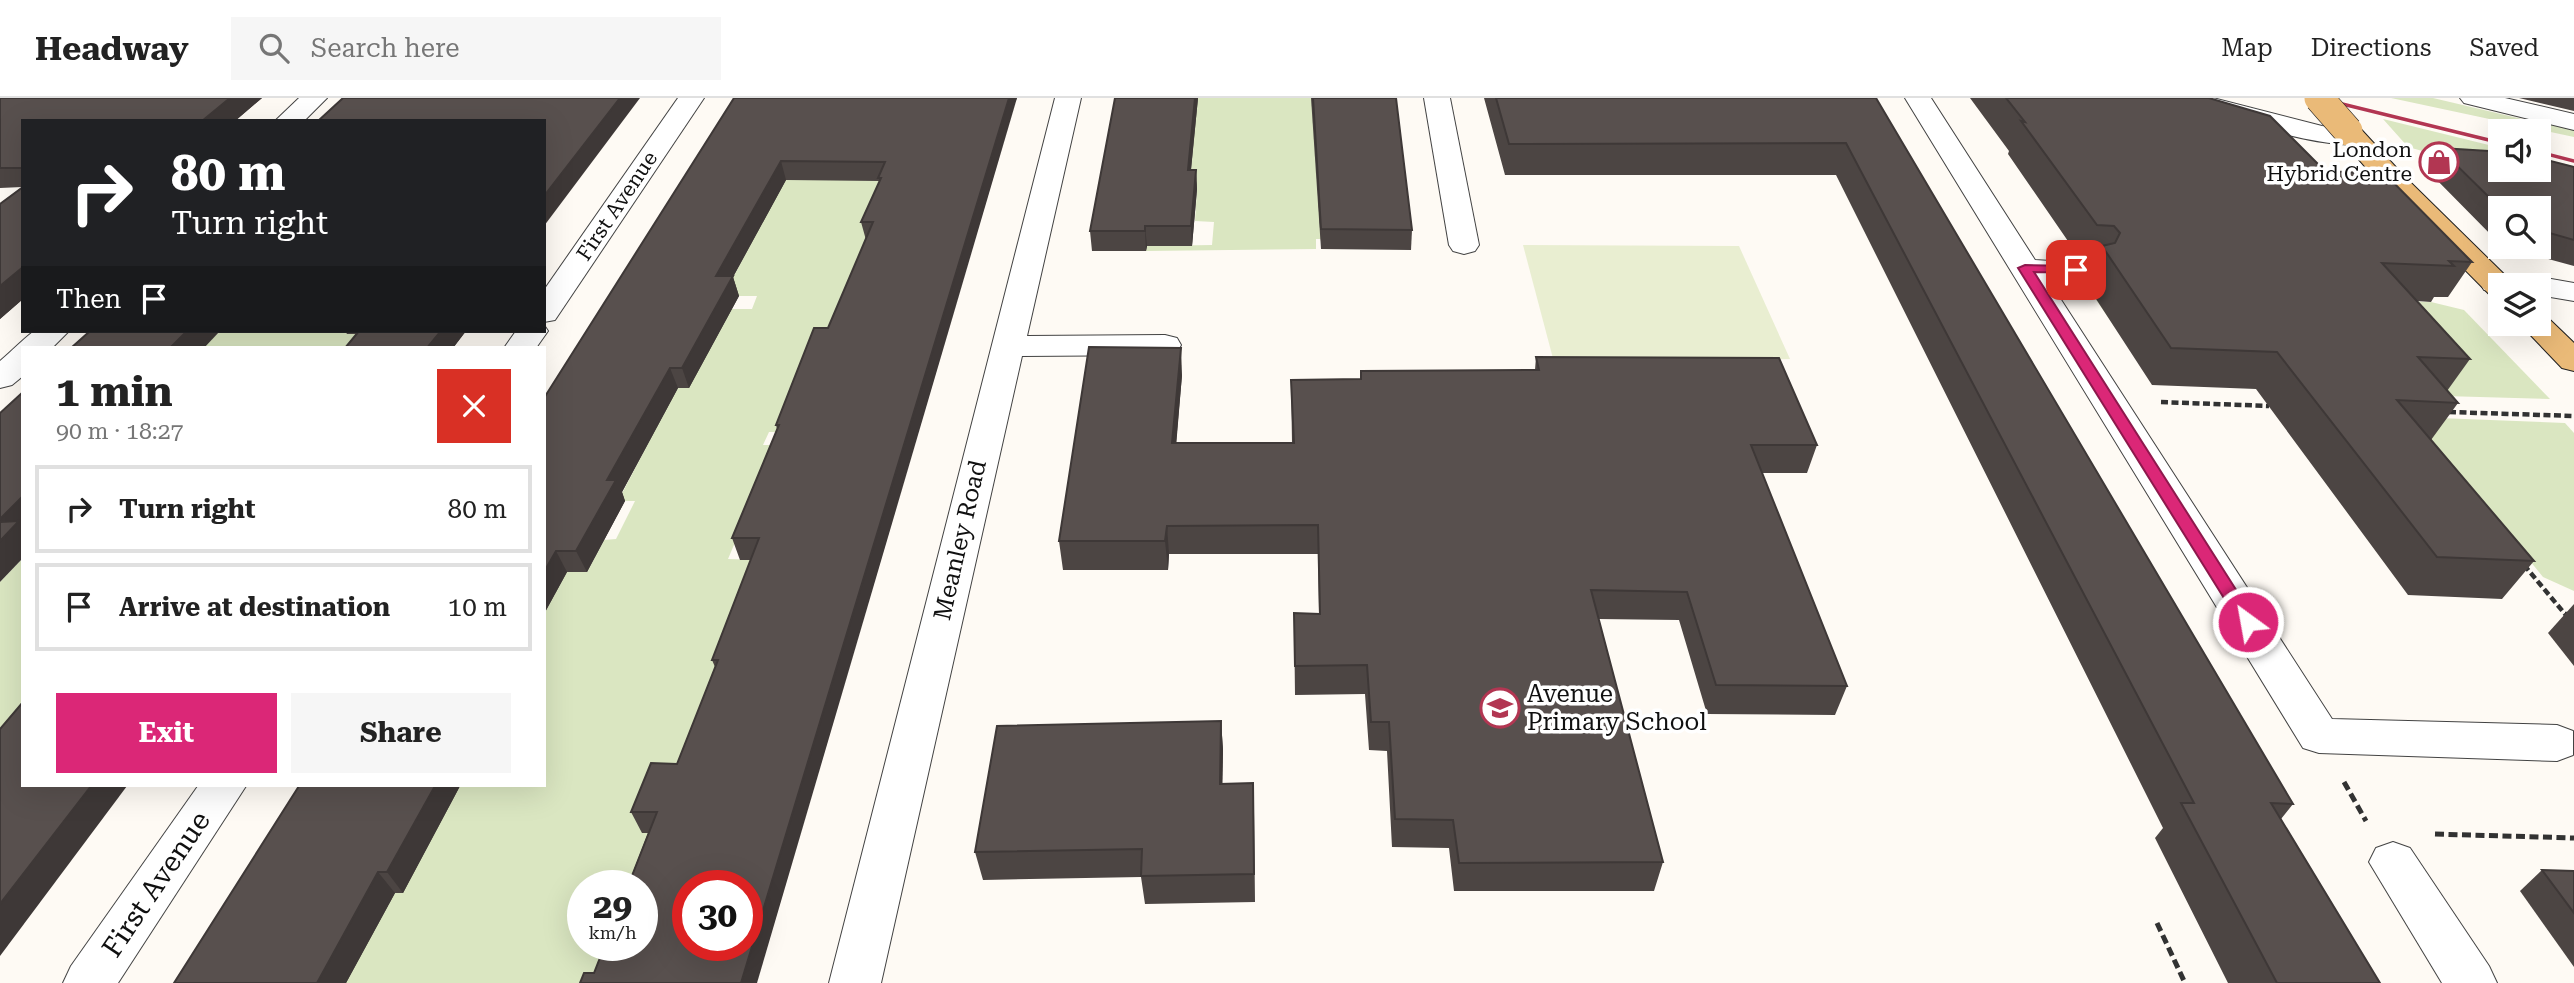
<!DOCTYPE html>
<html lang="en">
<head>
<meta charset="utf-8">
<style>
  :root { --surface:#fff; --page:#f6f6f6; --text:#222; --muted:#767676; --line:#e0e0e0; --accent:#db2777 }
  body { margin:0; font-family:"Roboto Serif",serif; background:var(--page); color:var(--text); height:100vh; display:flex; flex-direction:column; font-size:26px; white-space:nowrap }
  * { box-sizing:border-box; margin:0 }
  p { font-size:23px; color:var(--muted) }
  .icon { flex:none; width:38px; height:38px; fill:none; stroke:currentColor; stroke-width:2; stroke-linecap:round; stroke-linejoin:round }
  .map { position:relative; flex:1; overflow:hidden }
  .panel { position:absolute; left:21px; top:248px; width:525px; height:441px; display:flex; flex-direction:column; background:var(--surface); border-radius:0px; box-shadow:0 7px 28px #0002 }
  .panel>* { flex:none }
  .hud { position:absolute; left:21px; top:21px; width:525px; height:214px; border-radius:0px; box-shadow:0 7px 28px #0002; background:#202124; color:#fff; overflow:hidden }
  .controls { position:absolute; left:2488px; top:21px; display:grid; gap:14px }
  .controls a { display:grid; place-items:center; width:63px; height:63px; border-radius:0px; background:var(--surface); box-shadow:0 7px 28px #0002; font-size:35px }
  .speed { position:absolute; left:567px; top:772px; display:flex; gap:14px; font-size:35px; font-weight:700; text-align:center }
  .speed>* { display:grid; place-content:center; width:91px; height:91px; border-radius:50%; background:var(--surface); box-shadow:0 7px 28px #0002; line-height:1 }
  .speed small { font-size:18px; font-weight:400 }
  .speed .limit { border:10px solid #d22; background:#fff; color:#111 }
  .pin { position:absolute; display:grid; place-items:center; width:60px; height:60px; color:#fff; margin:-30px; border-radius:14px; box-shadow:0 4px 10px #0006 }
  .me { position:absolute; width:77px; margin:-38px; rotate:328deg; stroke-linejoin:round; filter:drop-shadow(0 0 5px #0008) }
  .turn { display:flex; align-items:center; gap:24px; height:147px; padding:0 35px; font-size:32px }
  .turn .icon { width:91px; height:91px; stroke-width:2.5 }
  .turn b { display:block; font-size:49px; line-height:60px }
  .then { display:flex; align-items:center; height:66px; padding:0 35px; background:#0003; gap:14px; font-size:26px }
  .round { display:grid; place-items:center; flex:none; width:74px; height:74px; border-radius:0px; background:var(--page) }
  .summary { display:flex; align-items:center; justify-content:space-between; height:119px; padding:0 35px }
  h1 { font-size:42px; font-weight:700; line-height:52px }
  .button { display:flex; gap:14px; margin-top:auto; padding:14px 35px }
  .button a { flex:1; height:80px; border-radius:0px; background:var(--accent); color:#fff; font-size:28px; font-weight:700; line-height:80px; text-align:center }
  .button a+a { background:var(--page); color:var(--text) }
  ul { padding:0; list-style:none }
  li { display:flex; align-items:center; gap:21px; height:88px; margin:0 14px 10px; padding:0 21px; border:4px solid var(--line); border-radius:0px }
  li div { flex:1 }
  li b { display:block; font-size:26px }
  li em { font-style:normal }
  header { display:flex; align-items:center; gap:42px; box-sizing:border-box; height:98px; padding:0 35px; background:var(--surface); border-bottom:2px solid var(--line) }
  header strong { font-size:33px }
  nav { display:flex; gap:38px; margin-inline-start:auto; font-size:24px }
  .search { width:490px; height:63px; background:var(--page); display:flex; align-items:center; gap:18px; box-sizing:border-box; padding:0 24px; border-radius:0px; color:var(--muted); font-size:26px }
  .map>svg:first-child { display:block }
  .green { fill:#dae6c1 }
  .pitch { fill:#e9eed1 }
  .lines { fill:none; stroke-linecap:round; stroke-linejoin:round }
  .minor-casing { stroke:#434343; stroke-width:2 }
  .major-casing { stroke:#212121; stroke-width:2 }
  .path-far1 { stroke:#323232; stroke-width:4.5; stroke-dasharray:7 3.5; stroke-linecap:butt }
  .path { stroke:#323232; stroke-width:5; stroke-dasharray:9 4.5; stroke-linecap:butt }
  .minor { fill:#fff; fill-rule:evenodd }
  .major { fill:#eaba78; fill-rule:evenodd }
  .rail { stroke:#b23652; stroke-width:3.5 }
  .major-bridge-casing { stroke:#212121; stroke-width:30; stroke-linecap:butt }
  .major-bridge { stroke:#eaba78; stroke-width:29 }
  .wall { fill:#4c4543 }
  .shaded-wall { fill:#3e3837 }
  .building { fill:#58504e; stroke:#3e3837; stroke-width:2; fill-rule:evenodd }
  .route { fill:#db2777; stroke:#8e194d; stroke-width:2 }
  .labels { text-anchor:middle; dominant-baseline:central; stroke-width:7; stroke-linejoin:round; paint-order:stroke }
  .far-poi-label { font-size:21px; fill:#101010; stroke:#fff; text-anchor:end }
  .far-street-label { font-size:21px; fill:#101010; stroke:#fff }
  .street-label { font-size:24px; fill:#101010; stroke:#fff }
  .poi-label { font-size:24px; fill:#101010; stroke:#fff; text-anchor:start }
  .near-street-label { font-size:28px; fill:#101010; stroke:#fff }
</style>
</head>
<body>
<header>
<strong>Headway</strong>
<div class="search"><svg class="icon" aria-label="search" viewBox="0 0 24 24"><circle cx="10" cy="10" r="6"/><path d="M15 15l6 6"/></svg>Search here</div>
<nav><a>Map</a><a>Directions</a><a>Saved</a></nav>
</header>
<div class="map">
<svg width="2574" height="885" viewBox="0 0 2574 885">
  <rect width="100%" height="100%" fill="#fefaf4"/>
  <g class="green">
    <polygon points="1197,0 1326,0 1337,141 1316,141 1316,151 1146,153 1147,148 1212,147 1214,124 1195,123 1197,91 1189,91"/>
    <polygon points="2391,0 2433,0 2551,28 2552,25 2574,30 2574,39"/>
    <polygon points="930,7 794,334 769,334 763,347 813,347 739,435 728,461 767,462 721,583 642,734 668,735 642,788 583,788 583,847 625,847 611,885 345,885 351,822 460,688 544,688 544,515 566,474 587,474 604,442 616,441 635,403 618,403 718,211 752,211 757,198 723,198 785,82"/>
    <polygon points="2383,21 2501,50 2501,72 2539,72 2539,60 2574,68 2574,95 2408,49"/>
    <polygon points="2090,193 2431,204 2464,212 2550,301 2444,298 2114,228"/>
    <polygon points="220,233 351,233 401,236 382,250 203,250"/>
    <polygon points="2413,319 2565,325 2574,335 2574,493 2543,479"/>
    <polygon points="23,460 23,650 0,678 0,484"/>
  </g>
  <polygon class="pitch" points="1523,147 1739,148 1790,261 1555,268"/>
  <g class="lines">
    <g class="minor-casing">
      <g id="minor">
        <polygon points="299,0 327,0 304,23 275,23"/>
        <polygon points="678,0 704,0 555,222 544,224 544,192"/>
        <polygon points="1055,0 1081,0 1027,238 1165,237 1177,240 1181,247 1177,254 1165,257 1022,258 881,885 829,885"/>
        <polygon points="1424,0 1450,0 1479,147 1475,153 1464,156 1453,153 1449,147"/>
        <polygon points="1905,0 1931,0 2035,162 2098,166 2102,172 2098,178 2087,181 2047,180 2332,621 2557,627 2573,633 2573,657 2557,663 2319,655 2303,650"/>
        <path d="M2170,0H2213L2322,28L2362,33L2366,39L2362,45C2326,54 2215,16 2174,5Z"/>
        <polygon points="2460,0 2505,0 2574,16 2574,32 2464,5"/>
        <polygon points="2495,176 2534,178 2574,185 2574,203 2539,197 2539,187 2501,187 2501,195 2484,192 2480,185 2484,178"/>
        <polygon points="544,227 548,233 536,250 504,250 516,233 544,233"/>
        <path d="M34,233H69L52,250H23V278L12,287L0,290V263C13,252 20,244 34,233Z"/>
        <polygon points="198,688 246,688 118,885 63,885 71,868"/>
        <polygon points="2393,744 2410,750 2489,868 2497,885 2442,885 2369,764 2376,750"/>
      </g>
    </g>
    <g class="major-casing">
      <g id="major">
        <polygon points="2348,25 2357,27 2404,78 2515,187 2501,187 2501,199 2490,197 2384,90 2339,39 2335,33 2339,27"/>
        <polygon points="2539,217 2547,219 2574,245 2574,273 2562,270 2520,226 2539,226"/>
      </g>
    </g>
    <g class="path-far1">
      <polyline points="2161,304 2269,308"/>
      <polyline points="2449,314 2574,318"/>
      <polyline points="2524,467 2565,516 2574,516"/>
    </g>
    <g class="path">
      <polyline points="2344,684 2366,723"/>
      <polyline points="2435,736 2574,740"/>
      <polyline points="2157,825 2185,885"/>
    </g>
    <use href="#minor" class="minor"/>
    <use href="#major" class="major"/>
    <g class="rail">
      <polyline points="2318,0 2501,45"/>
      <polyline points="2539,54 2574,63"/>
    </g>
    <g class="major-bridge-casing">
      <polyline id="major-bridge" points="2319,0 2348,33"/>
    </g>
    <use href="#major-bridge" class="major-bridge"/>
  </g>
  <g class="wall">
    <polygon points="0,0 262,0 235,23 23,23 23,201 0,221 0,106 22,89 0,90"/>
    <polygon points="734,0 1017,0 594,875 648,735 642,735 631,714 677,666 715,569 712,562 751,462 740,462 732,440 777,331 776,327 828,230 866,142 861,124 879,84 879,83 786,82 733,179 739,198 689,290 678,290 622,394 625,403 587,474 567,474 544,516 544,300"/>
    <polygon points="1115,0 1198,0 1191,72 1196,72 1197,91 1192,148 1147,148 1146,153 1092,153 1090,133"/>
    <polygon points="1311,0 1396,0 1412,132 1411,152 1321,151"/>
    <polygon points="1484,0 1876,0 2293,706 2281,721 2380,885 2228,885 2155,740 2163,730 1836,77 1505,77"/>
    <polygon points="1970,0 2209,0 2472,164 2448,199 2434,199 2431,204 2417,203 2470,261 2447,293 2458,305 2431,342 2534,463 2502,501 2408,497 2256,291 2152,287 2085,184 2095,163 2081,162 2008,56 2009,53"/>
    <polygon points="2519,0 2574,0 2574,13"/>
    <polygon points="2491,48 2574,69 2574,168 2504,149 2539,149 2539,110 2501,110 2501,147 2426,71 2439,50 2488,53"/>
    <polygon points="345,233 466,233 453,250 345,250 356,236 347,236"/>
    <polygon points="1536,259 1817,347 1807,375 1762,375 1847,588 1835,617 1707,616 1679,522 1598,521 1663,764 1654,793 1454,793 1449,750 1392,749 1387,653 1369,652 1365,596 1295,597 1294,515 1319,516 1318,456 1169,456 1168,472 1063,472 1059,443 1182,277 1176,345 1292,345 1291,282 1361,281 1535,272"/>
    <polygon points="2574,506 2574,568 2548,535"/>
    <polygon points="1221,623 1223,652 1222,686 1254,714 1255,804 1145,806 1141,779 983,782 975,754"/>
    <polygon points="460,688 403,795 395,795 346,885 174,885"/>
    <polygon points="2542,772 2574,773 2574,869 2520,793"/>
  </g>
  <g class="shaded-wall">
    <polygon points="230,0 262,0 235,23 202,23"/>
    <polygon points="620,0 640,0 544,128 544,98"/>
    <polygon points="1009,0 1017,0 757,885 741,885"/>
    <polygon points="1195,0 1198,0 1189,91 1188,72"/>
    <polygon points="781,63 786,82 733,179 739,198 689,290 682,270 716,178"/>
    <polygon points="1196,72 1197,91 1192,148 1191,128"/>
    <polygon points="1145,128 1147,148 1146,153 1145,133"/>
    <polygon points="23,169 23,201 0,221 0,188"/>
    <polygon points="187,233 220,233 204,250 170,250"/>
    <polygon points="441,233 466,233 453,250 427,250"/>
    <polygon points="1181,250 1182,277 1174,373 1172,345"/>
    <polygon points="670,270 678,290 622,394 625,403 587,474 576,453 607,382"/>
    <polygon points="23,398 23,460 0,484 0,421"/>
    <polygon points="1167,428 1169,456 1168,472 1165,443"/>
    <polygon points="556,453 567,474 544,516 544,474"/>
    <polygon points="1221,623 1223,652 1222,715 1220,686"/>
    <polygon points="91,688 127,688 0,858 0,806"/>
    <polygon points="435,688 460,688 403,795 387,774"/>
    <polygon points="378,774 395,795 346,885 317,885"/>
  </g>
  <g class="building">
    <polygon points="0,0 230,0 202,23 23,23 23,70 0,70"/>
    <polygon points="343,0 620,0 544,98 544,23 318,23"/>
    <path d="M734,0H1009L741,885H580L584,875H594L605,847H642V788H628L657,714H631L651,665L677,666L718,562H712L759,440H732L779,327H776L814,230H828L873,124H861L881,80H878L885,64L781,63L716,178H733L682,270H670L607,382H616L576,453H556L544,474V300ZM688,788H747V847H688Z"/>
    <polygon points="1115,0 1195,0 1188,72 1196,72 1191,128 1145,128 1145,133 1090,133"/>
    <polygon points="1313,0 1396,0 1412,132 1321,131"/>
    <polygon points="1496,0 1876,0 2293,706 2271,705 2380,885 2277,885 2181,705 2194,705 1846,45 1509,46"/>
    <polygon points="2006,0 2209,0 2270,18 2325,73 2385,76 2472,164 2449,163 2454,168 2382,165 2470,261 2418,259 2458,305 2397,302 2534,463 2437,459 2277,254 2171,250 2102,148 2115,145 2120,135 2114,128 2097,127 2021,23 2025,24"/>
    <polygon points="2491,48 2501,50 2501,72 2539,72 2539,60 2574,69 2574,142 2539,132 2539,110 2501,111 2439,50 2489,53"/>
    <polygon points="23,89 23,169 0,188 0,106"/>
    <polygon points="90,233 187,233 170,250 71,250"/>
    <polygon points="359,233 441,233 427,250 345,250"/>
    <polygon points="1089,249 1181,250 1172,345 1294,345 1291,282 1361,281 1361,273 1539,272 1536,259 1779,260 1817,347 1751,347 1847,588 1716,587 1687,494 1591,492 1663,764 1459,765 1453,722 1395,721 1389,624 1371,624 1367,567 1295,568 1294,515 1320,516 1318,427 1167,428 1165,443 1059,443"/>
    <polygon points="23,294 23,398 0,421 0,315"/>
    <polygon points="19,423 0,443 0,424"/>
    <polygon points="23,604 23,688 91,688 0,806 0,631"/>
    <polygon points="1221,623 1220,686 1253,685 1254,776 1141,778 1142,751 975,754 997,628"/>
    <polygon points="299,688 435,688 387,774 378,774 317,885 174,885"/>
    <polygon points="2542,772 2574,773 2574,815"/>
  </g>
  <polygon class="route" points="2025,167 2076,168 2082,172 2076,175 2034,174 2254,520 2257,524 2254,529 2242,529 2018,170"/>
  <defs>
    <g id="shop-ring" transform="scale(2.0125)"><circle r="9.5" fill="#fff" stroke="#b23652" stroke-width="1.5"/><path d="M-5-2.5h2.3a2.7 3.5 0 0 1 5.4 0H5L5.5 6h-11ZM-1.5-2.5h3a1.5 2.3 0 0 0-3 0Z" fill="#b23652"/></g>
    <g id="school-ring" transform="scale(2.0125)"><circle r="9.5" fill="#fff" stroke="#b23652" stroke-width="1.5"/><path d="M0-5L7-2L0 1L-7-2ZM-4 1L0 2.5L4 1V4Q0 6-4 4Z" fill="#b23652"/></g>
  </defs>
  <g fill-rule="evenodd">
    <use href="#shop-ring" x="2439" y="64"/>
    <use href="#school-ring" x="1500" y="610"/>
  </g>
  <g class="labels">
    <g class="far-poi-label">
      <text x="2412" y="52">London<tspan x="2412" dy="24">Hybrid Centre</tspan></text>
    </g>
    <g class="far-street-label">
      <text transform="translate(617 108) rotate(-56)">First Avenue</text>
    </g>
    <g class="street-label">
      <text transform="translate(960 442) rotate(-77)">Meanley Road</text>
    </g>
    <g class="poi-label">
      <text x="1527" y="596">Avenue<tspan x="1527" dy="28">Primary School</tspan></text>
    </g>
    <g class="near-street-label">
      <text transform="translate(156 786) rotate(-56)">First Avenue</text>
    </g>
  </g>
</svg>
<div class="controls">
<a><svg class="icon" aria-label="sound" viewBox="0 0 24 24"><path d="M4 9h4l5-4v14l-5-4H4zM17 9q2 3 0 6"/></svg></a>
<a><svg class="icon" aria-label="search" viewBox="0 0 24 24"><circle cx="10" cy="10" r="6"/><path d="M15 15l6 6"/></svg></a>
<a><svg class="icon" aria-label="layers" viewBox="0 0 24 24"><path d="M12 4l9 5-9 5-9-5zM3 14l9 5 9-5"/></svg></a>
</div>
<div class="speed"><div>29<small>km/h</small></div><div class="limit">30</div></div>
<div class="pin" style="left:2076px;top:172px;background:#d93025"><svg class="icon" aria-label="arrive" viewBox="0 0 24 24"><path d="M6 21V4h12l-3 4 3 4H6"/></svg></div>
<svg class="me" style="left:2248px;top:524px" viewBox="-20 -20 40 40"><circle r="17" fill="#db2777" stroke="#fff" stroke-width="3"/><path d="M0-11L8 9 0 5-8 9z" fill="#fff"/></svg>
<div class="hud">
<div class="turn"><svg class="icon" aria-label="right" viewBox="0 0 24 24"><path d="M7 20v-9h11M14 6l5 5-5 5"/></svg><div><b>80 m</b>Turn right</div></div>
<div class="then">Then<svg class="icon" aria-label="arrive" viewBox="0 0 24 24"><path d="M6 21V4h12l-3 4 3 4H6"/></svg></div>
</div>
<section class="panel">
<div class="summary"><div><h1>1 min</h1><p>90 m · 18:27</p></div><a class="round" style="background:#d93025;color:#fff"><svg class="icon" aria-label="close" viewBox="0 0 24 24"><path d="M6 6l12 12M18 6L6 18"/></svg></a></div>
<ul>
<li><svg class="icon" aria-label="right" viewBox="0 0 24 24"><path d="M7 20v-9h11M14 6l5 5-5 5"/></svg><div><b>Turn right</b></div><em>80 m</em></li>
<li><svg class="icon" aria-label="arrive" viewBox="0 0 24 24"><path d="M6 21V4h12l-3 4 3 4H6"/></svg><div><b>Arrive at destination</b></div><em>10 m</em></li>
</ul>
<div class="button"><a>Exit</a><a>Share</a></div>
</section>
</div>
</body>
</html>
